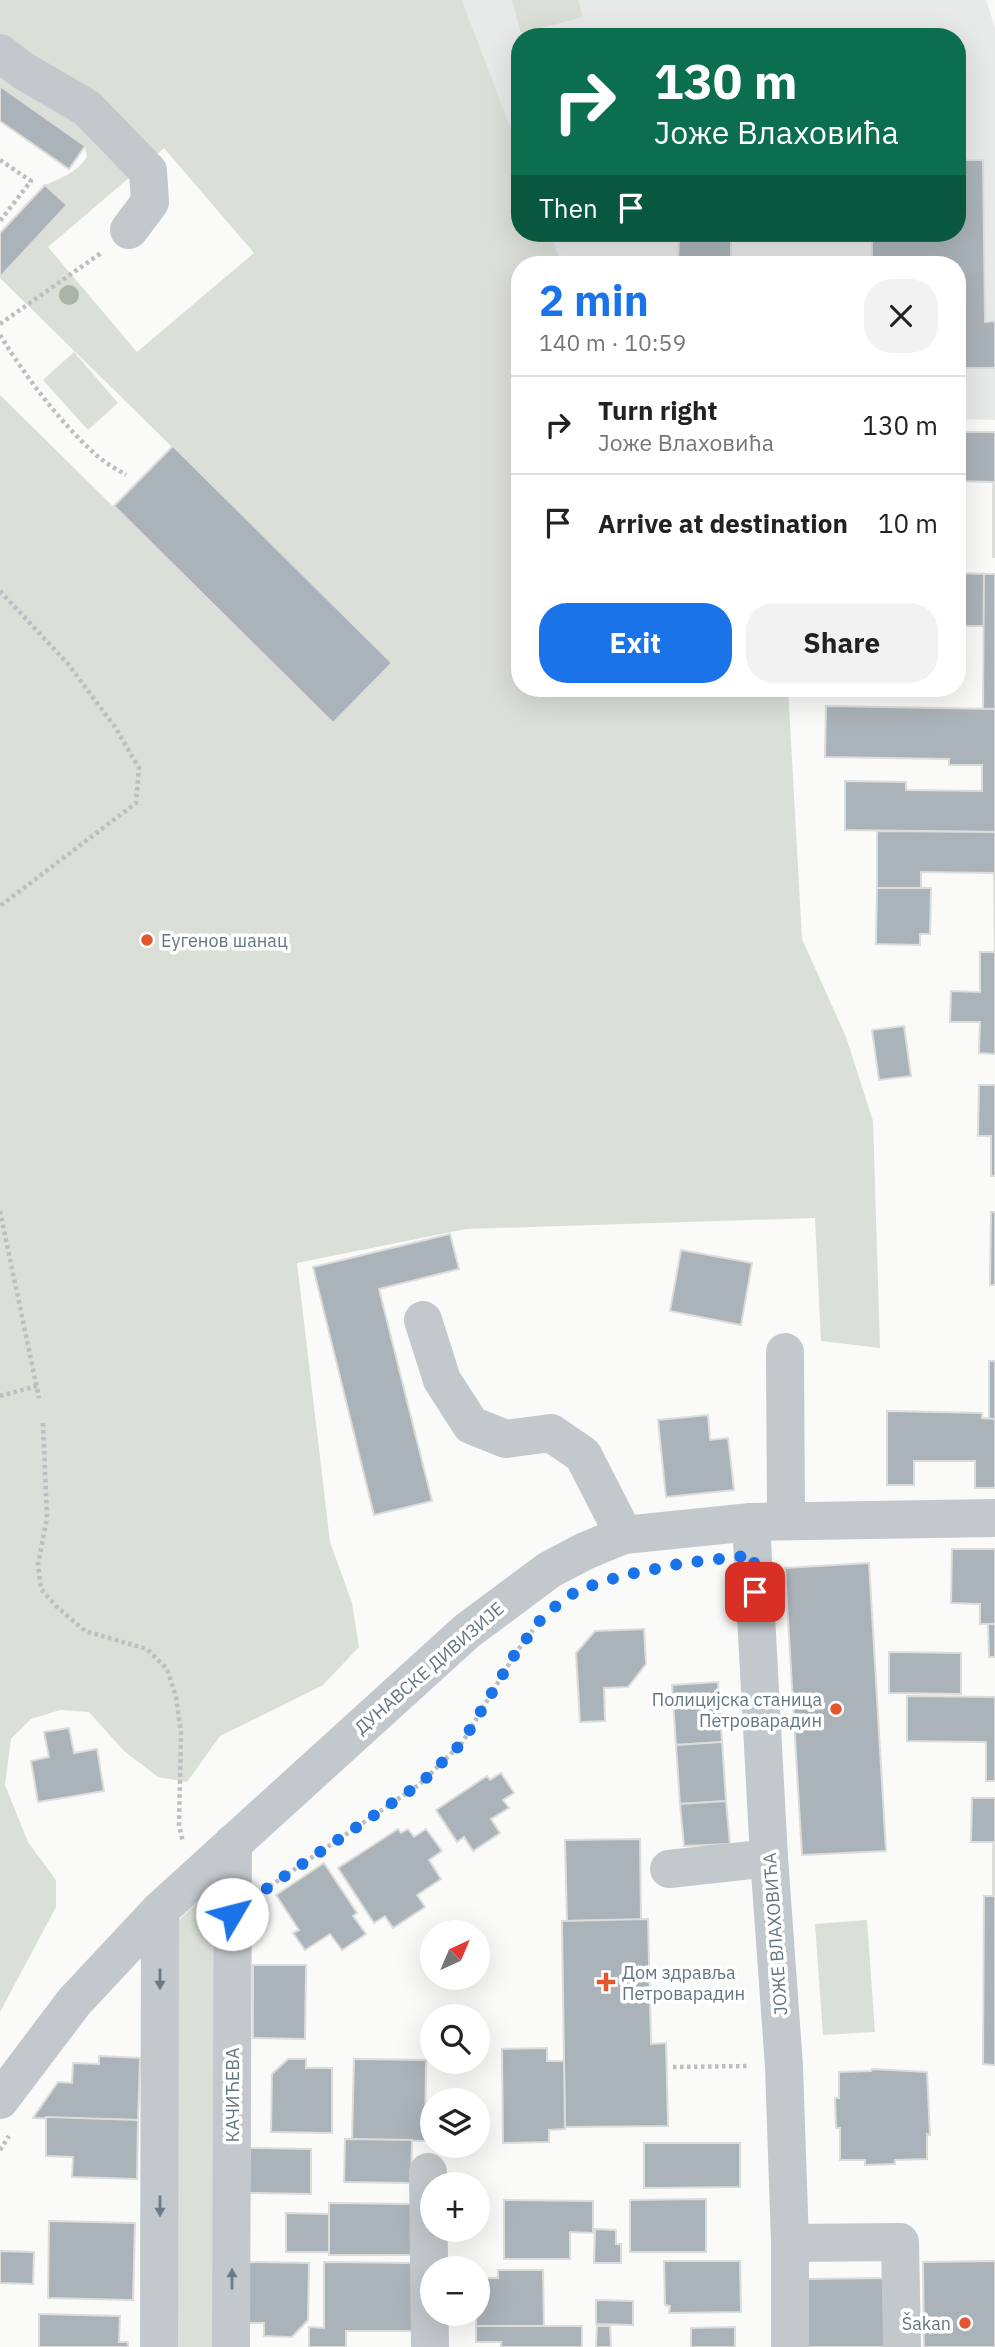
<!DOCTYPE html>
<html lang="en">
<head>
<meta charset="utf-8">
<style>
  :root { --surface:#fff; --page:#f2f2f2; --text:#222; --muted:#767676; --line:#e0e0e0; --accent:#1a73e8 }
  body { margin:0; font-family:"IBM Plex Sans",sans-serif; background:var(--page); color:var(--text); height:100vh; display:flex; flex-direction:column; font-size:26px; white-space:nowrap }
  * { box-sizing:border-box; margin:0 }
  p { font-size:23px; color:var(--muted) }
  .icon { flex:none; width:38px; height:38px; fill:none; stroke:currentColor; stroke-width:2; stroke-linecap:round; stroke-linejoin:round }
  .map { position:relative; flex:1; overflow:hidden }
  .panel { position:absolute; left:511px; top:256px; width:455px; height:441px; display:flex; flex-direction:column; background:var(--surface); border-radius:28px; box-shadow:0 7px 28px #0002 }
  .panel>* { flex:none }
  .top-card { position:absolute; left:511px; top:28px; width:455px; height:214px; border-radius:28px; box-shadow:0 7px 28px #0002; background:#0b6e4f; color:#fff; overflow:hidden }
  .needle { width:46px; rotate:44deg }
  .tools { position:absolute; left:420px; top:1920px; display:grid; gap:14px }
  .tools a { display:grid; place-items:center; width:70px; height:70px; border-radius:50%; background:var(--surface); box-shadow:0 7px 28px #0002; font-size:35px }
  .pin { position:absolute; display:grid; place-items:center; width:60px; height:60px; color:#fff; margin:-30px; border-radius:14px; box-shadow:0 4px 10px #0006 }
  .me { position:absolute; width:77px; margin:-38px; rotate:53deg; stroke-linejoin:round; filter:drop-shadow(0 0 5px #0008) }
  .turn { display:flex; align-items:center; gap:24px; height:147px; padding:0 28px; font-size:32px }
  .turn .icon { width:91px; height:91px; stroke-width:2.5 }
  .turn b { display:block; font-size:49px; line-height:60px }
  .then { display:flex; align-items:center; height:66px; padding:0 28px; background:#0003; gap:14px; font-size:26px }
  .round { display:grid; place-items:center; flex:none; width:74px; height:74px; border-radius:28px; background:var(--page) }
  .head { display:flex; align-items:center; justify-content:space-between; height:119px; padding:0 28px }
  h1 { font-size:42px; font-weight:800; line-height:52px; color:var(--accent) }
  .primary-button { display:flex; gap:14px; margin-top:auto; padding:14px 28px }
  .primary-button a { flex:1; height:80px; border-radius:28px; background:var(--accent); color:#fff; font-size:28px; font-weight:800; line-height:80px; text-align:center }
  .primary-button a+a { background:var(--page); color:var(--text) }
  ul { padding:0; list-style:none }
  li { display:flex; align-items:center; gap:21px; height:98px; padding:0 28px; border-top:2px solid var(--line) }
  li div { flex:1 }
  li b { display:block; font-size:26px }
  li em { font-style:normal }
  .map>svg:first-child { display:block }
  .built { fill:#e8e9e9 }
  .green { fill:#dadfd7; fill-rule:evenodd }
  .building { fill:#aab3b9; stroke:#dcdcda; stroke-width:2 }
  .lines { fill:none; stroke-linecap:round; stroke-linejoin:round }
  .path { stroke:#bbbfc2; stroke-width:4.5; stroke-dasharray:3.5 3.5; stroke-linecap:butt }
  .minor { stroke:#c3c8cc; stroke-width:38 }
  .tree { fill:#aab4a7 }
  .oneway { fill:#6a7a87 }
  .route { stroke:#1a73e8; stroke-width:12; stroke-dasharray:0 21.6 }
  .poi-dot { fill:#e4572e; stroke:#fff; stroke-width:2.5 }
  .labels { text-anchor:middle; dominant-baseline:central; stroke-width:7; stroke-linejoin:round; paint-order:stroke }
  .poi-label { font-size:18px; fill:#657683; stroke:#fff; text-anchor:start }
  .street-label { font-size:18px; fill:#657683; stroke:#fff }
</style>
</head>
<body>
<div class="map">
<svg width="995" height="2347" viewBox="0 0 995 2347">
  <rect width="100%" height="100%" fill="#fafaf8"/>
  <polygon class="built" points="462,0 986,0 995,28 995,420 957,419 957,264 562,264 550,233 957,233 957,37 520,37 520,153"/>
  <g class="green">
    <path d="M0,0H462L520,153V233H550L562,264H520V688H788L802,939L846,1037L873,1121L880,1348L821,1341L815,1218L466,1229L297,1263L330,1542L352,1603L359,1647L323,1685L220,1736L187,1782L158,1777L124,1751L89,1712L60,1710L31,1719L11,1739L5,1785L28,1842L56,1880V1907L0,2012V395L333,723L392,663L0,278L66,205L45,185C61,178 76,173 87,157L85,146L0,86ZM164,148L254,253L137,352L48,247Z"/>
    <polygon points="512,0 578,0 583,17 521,33"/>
    <polygon points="74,352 118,403 88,430 43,380"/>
    <polygon points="227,1874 226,2347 165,2347 166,1932"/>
    <polygon points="867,1920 875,2032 823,2035 815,1924"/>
  </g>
  <g class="building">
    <polygon points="0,86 85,146 69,169 0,121"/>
    <polygon points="957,160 983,160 985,322 995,321 995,368 957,368 957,264 872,264 872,233 957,233"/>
    <polygon points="45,185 67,205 0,277 0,233"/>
    <polygon points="647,233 771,233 771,237 731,239 731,264 678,264 679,238 647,237"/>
    <polygon points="957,432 995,432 995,557 993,557 993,482 957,481"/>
    <polygon points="173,446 392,663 333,723 114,506"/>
    <polygon points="957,573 984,574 984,626 957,626"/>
    <polygon points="984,574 995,574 995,709 983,709"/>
    <polygon points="826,706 995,709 995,832 845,830 845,781 906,782 906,790 982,791 982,765 949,765 949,759 825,757"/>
    <polygon points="877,831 995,832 995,952 994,873 921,872 921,888 877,888"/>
    <polygon points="877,888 931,888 930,934 920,934 920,945 876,944"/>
    <polygon points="980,952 995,952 995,1054 979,1053 980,1022 950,1022 951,991 980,992"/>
    <polygon points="904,1026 911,1076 879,1080 872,1030"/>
    <polygon points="979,1085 995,1085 995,1176 991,1176 991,1136 978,1136"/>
    <polygon points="991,1212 995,1212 995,1285 990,1285"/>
    <polygon points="450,1234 459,1269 379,1289 432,1501 374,1515 313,1267"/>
    <polygon points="681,1250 752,1263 741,1325 670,1311"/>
    <rect x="989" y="1361" width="6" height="58"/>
    <polygon points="887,1411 982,1413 982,1418 995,1419 995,1488 975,1488 975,1461 914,1461 914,1485 887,1485"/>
    <polygon points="708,1415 710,1440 728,1438 734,1490 666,1497 658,1420"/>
    <polygon points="952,1549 995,1549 995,1624 980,1624 980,1604 951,1603"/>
    <polygon points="869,1563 886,1851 802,1855 785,1568"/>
    <polygon points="988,1624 995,1624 995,1657 989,1657"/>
    <polygon points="644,1629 646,1664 628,1687 604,1688 605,1721 580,1722 576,1653 595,1631"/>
    <polygon points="889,1652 961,1653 961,1694 889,1693"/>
    <polygon points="718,1682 722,1742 676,1745 672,1685"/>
    <polygon points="907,1696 995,1697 995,1781 986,1781 986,1742 907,1741"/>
    <polygon points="69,1728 74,1753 97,1749 104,1791 38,1802 31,1761 49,1757 44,1732"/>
    <polygon points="722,1742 726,1801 680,1804 676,1745"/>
    <polygon points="501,1773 514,1793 503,1800 509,1808 491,1819 500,1833 473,1851 464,1837 457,1842 436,1810 487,1776 490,1780"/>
    <polygon points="972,1798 995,1798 995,1896 993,1896 993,1842 971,1842"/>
    <polygon points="726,1801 730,1844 684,1846 680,1804"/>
    <polygon points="398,1829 401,1833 408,1829 414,1837 426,1829 442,1851 429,1860 441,1879 417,1895 425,1907 393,1928 385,1916 374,1923 338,1868"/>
    <polygon points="640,1839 641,1920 567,1921 565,1840"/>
    <polygon points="324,1863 357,1913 353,1916 366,1934 342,1950 330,1934 305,1950 293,1933 299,1930 276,1895"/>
    <polygon points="984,1896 995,1896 995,2065 983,2064"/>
    <polygon points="648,1919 651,2044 666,2043 668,2126 565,2127 562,1921"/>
    <polygon points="253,1965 306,1965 305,2039 253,2038"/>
    <polygon points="547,2048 547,2061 564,2061 565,2129 549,2130 549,2142 503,2143 502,2049"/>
    <polygon points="99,2056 140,2058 138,2120 33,2118 58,2082 72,2083 73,2063 99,2064"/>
    <polygon points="288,2059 306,2059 306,2068 332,2068 332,2133 271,2132 272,2074"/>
    <polygon points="354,2059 426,2060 425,2141 352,2139"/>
    <polygon points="872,2069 927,2072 930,2135 927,2134 927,2159 895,2160 895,2164 865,2165 865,2160 840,2160 840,2128 836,2128 835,2098 839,2098 839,2072 871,2071"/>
    <polygon points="46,2117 138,2120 137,2179 72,2177 73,2157 46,2156"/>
    <polygon points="345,2139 412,2140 411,2183 344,2182"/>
    <polygon points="644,2143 740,2143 740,2187 644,2188"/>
    <polygon points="250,2148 311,2149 311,2194 249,2193"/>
    <polygon points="706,2199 706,2252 630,2252 630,2200"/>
    <polygon points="504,2200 593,2201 593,2233 570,2232 570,2259 504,2259"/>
    <polygon points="329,2203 411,2204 411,2255 329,2255"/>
    <polygon points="286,2213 329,2214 329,2252 286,2252"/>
    <polygon points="49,2221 135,2223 133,2300 48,2298"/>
    <polygon points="595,2229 616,2230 616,2244 621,2244 621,2263 594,2263"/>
    <polygon points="0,2251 34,2252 33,2284 0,2283"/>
    <polygon points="664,2261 740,2261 741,2312 669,2313 670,2306 665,2305"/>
    <polygon points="995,2261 995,2347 924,2347 923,2262"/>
    <polygon points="247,2262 309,2263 308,2320 292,2337 264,2336 264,2323 246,2323"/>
    <polygon points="324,2262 414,2263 413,2331 346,2331 346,2347 309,2347 309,2327 324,2328"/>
    <polygon points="498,2270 543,2270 544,2326 476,2326 478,2278 498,2278"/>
    <polygon points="888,2278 890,2347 806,2347 805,2279"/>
    <polygon points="596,2300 633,2301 633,2325 596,2324"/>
    <polygon points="39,2314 120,2316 119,2342 128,2342 128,2347 39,2347"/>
    <polygon points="476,2326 582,2326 582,2347 501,2347 501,2342 476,2342"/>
    <polygon points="597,2326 610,2326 611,2347 596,2347"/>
    <polygon points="735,2327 735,2347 691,2347 691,2328"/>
  </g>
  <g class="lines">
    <g class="path">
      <polyline points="0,160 31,181 0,221"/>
      <polyline points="0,324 101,253"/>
      <path d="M0,335C26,377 58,420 95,454C104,462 116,469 126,475"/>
      <polyline points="0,591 68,664 115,727 139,768 136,803 0,906"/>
      <polyline points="0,1211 39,1398"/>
      <polyline points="0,1396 37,1386"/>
      <polyline points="43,1423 47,1518 38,1564 41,1589 56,1606 85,1631 147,1649 167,1669 176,1697 181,1732 179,1826 183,1842"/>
      <polyline points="270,1886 420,1784 462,1743 515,1654 533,1630"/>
      <polyline points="673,2067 749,2066"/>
      <polyline points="0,2150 9,2136"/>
    </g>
    <g class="minor">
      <polyline points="0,53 22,70 87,108 148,171 150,202 129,230"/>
      <polyline points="423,1320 442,1380 471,1425 506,1439 551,1433 583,1455 624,1535"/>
      <polyline points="785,1352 786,1521"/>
      <polyline points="751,1522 769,1858 784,2066 790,2243 790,2347"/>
      <polyline points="669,1869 769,1858"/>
      <polyline points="0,2100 74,2002 160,1910 467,1631 549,1570 585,1551 624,1535 751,1522 995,1518"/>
      <polyline points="428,2172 430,2347"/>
      <polyline points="790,2243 900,2242 902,2347"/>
      <polyline points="159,2347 160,1910"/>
      <polyline points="231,2347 233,1843"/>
    </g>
  </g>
  <circle class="tree" cx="69" cy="295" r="10"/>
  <defs><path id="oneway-solid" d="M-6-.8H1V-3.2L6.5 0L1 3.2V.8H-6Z" transform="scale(1.75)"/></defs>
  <g class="oneway">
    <use href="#oneway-solid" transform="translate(160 1979) rotate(90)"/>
    <use href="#oneway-solid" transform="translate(160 2206) rotate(90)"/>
    <use href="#oneway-solid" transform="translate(232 2279) rotate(-90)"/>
  </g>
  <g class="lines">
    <polyline class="route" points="232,1914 273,1884 420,1784 462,1743 515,1654 545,1614 578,1590 621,1576 684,1563 754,1555 755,1592"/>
  </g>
  <g class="poi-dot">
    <circle cx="147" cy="940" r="7"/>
    <circle cx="836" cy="1709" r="7"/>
    <path d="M602.5 1971.5h7v7h7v7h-7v7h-7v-7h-7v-7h7z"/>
    <circle cx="965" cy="2323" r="7"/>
  </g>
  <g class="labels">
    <g class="poi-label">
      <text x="161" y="940">Еугенов шанац</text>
      <text x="822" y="1699" text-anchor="end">Полицијска станица<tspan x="822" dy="21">Петроварадин</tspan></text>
      <text x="622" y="1972">Дом здравља<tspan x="622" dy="21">Петроварадин</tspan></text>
      <text x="951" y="2323" text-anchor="end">Šakan</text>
    </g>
    <g class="street-label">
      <text transform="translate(429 1668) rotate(-41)">ДУНАВСКЕ ДИВИЗИЈЕ</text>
      <text transform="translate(775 1934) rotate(-94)">ЈОЖЕ ВЛАХОВИЋА</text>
      <text transform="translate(232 2095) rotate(-90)">КАЧИЋЕВА</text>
    </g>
  </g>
</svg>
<div class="tools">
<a><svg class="needle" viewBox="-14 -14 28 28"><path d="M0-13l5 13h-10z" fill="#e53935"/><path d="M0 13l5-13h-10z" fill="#767676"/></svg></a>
<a><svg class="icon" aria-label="search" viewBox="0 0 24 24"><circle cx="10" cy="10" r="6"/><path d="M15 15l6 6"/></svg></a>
<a><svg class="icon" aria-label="layers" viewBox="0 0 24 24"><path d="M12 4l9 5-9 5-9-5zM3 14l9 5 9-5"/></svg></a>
<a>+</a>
<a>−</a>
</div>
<div class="pin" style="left:755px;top:1592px;background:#d93025"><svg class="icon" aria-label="arrive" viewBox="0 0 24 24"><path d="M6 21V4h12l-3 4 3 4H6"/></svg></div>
<svg class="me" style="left:232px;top:1914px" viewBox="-20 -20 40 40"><circle r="19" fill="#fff"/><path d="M0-13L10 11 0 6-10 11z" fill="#1a73e8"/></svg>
<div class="top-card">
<div class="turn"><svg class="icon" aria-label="right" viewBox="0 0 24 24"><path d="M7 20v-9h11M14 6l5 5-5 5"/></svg><div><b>130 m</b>Јоже Влаховића</div></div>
<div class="then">Then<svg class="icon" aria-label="arrive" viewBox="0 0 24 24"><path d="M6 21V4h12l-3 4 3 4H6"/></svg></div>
</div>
<section class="panel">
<div class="head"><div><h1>2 min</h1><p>140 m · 10:59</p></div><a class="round"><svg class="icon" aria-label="close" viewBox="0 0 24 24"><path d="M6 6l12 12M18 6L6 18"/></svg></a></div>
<ul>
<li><svg class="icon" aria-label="right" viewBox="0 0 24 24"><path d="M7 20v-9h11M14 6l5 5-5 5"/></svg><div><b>Turn right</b><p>Јоже Влаховића</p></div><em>130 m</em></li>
<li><svg class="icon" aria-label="arrive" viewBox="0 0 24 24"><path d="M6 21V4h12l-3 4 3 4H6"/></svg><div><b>Arrive at destination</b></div><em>10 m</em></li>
</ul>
<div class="primary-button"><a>Exit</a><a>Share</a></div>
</section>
</div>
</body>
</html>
